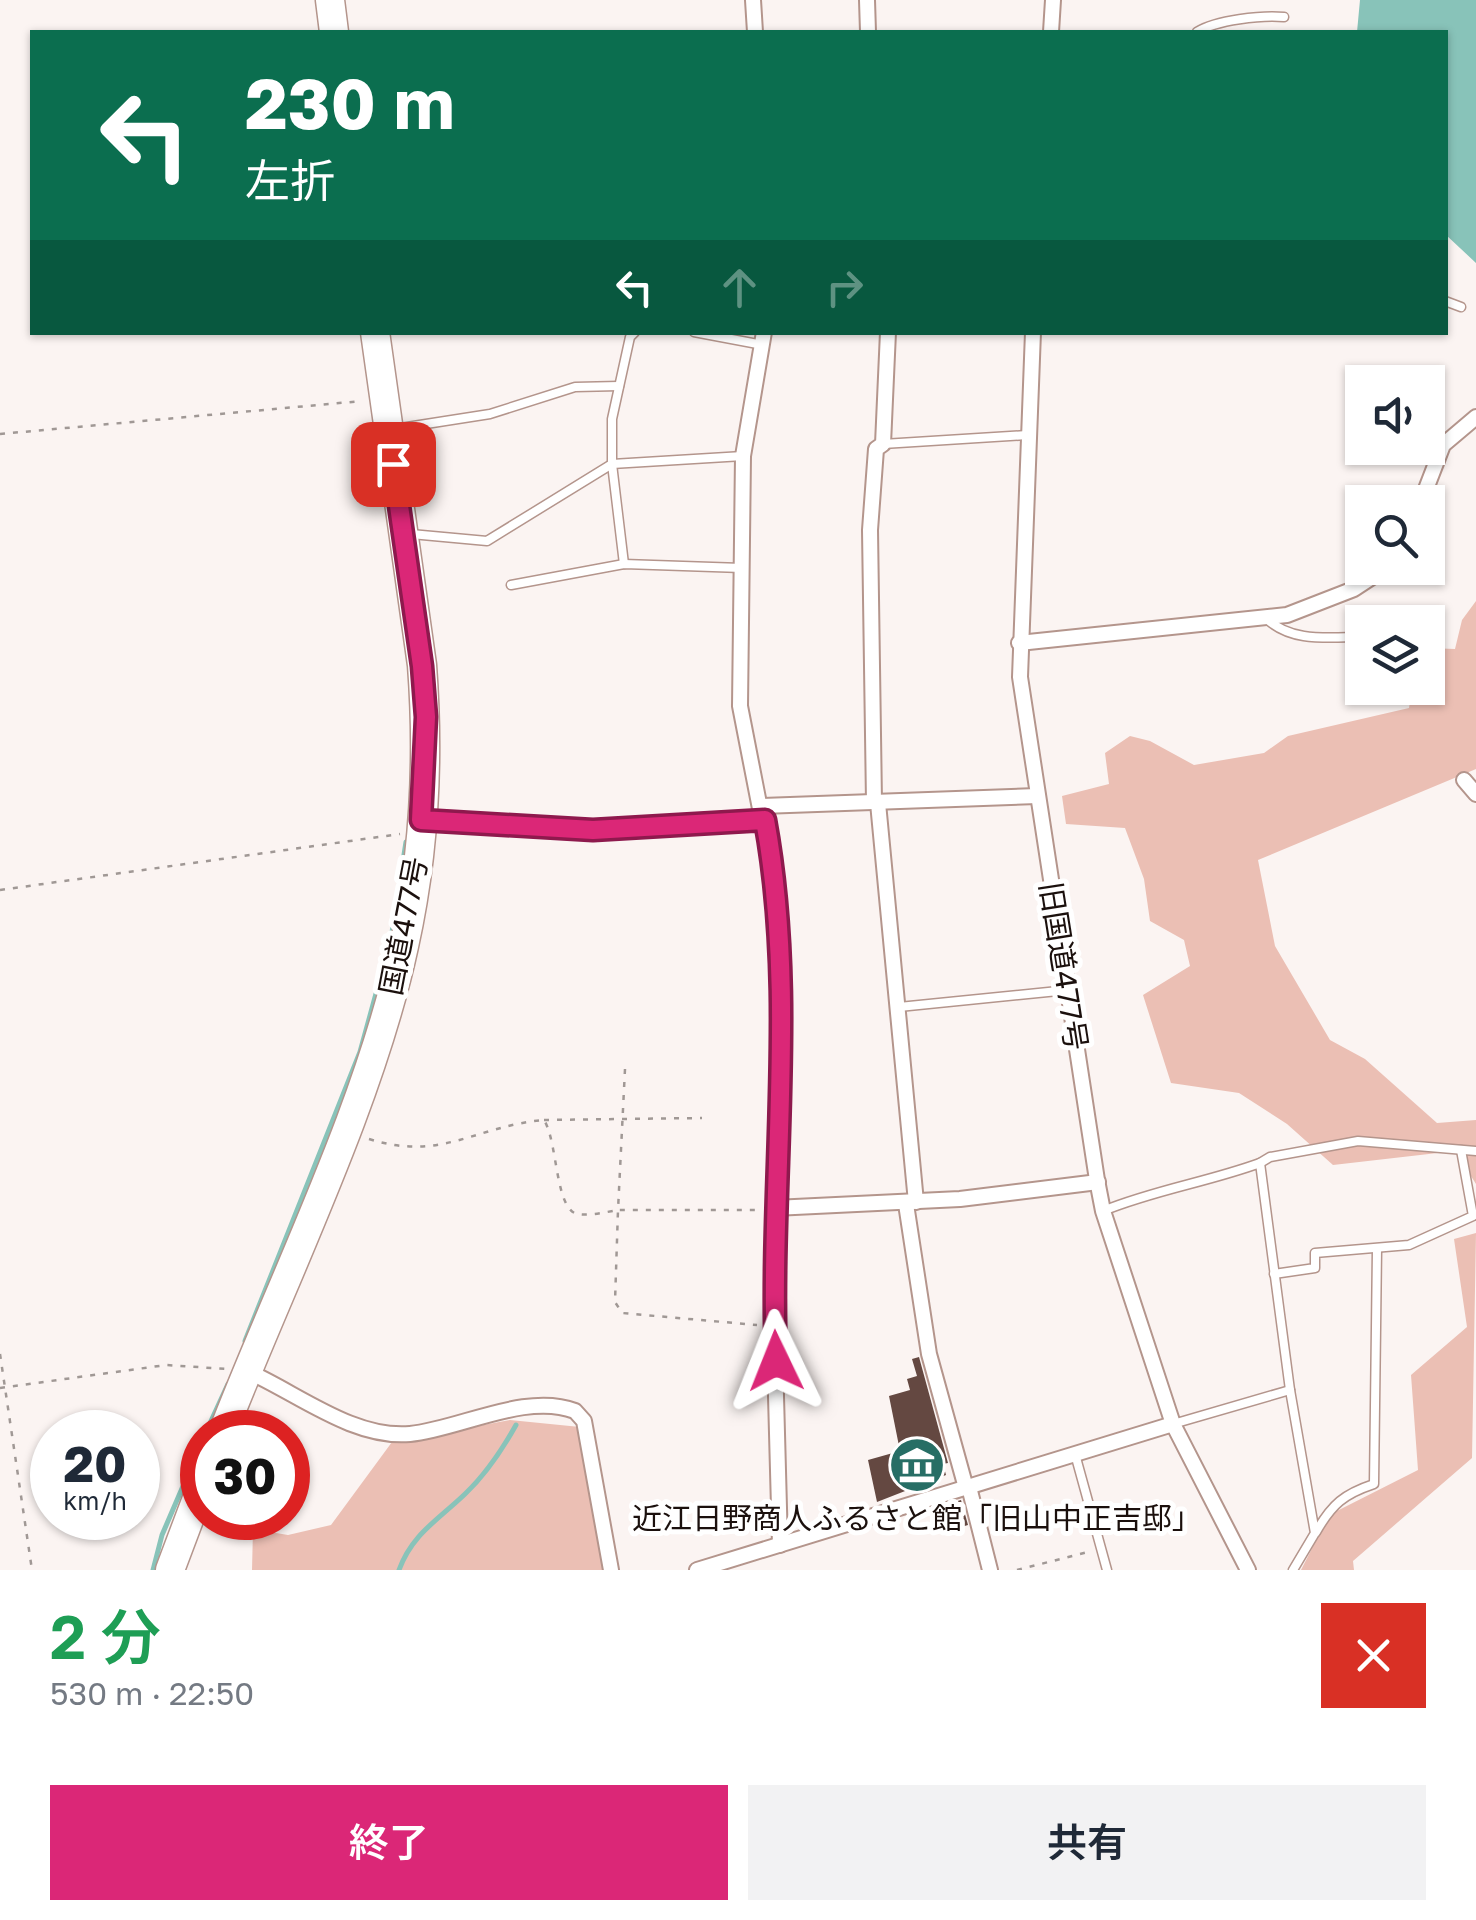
<!DOCTYPE html>
<html lang="ja">
<head>
<meta charset="utf-8">
<style>
  :root { --surface:#fff; --page:#f2f2f3; --text:#1f2937; --muted:#747a83; --accent:#db2777 }
  body { margin:0; font-family:"Golos Text","Noto Sans JP",sans-serif; background:var(--page); color:var(--text); height:100vh; display:flex; flex-direction:column; font-size:38px; white-space:nowrap }
  * { box-sizing:border-box; margin:0 }
  p { font-size:32px; color:var(--muted) }
  .icon { flex:none; width:55px; height:55px; fill:none; stroke:currentColor; stroke-width:2; stroke-linecap:round; stroke-linejoin:round }
  .map { position:relative; height:1570px; overflow:hidden }
  .sheet { display:flex; flex-direction:column; background:var(--surface); flex:1 }
  .sheet>* { flex:none }
  .guide { position:absolute; left:30px; top:30px; width:1418px; height:305px; border-radius:0px; box-shadow:0 2px 8px #0004; background:#0b6e4f; color:#fff; overflow:hidden }
  .controls { position:absolute; left:1345px; top:365px; display:grid; gap:20px }
  .controls a { display:grid; place-items:center; width:100px; height:100px; border-radius:0px; background:var(--surface); box-shadow:0 2px 8px #0004; font-size:50px }
  .speed { position:absolute; left:30px; top:1410px; display:flex; gap:20px; font-size:50px; font-weight:700; text-align:center }
  .speed>* { display:grid; place-content:center; width:130px; height:130px; border-radius:50%; background:var(--surface); box-shadow:0 2px 8px #0004; line-height:1 }
  .speed small { font-size:25px; font-weight:400 }
  .speed .limit { border:15px solid #d22; background:#fff; color:#111 }
  .pin { position:absolute; display:grid; place-items:center; width:85px; height:85px; color:#fff; margin:-42px; border-radius:20px; box-shadow:0 5px 15px #0006 }
  .me { position:absolute; width:110px; margin:-55px; rotate:358deg; stroke-linejoin:round; filter:drop-shadow(0 0 8px #0008) }
  .turn { display:flex; align-items:center; gap:35px; height:210px; padding:0 50px; font-size:45px }
  .turn .icon { width:130px; height:130px; stroke-width:2.5 }
  .turn b { display:block; font-size:70px; line-height:85px }
  .lanes { display:flex; align-items:center; height:95px; padding:0 50px; background:#0003; justify-content:center; gap:50px; direction:ltr }
  .lanes .off { opacity:.35 }
  .round { display:grid; place-items:center; flex:none; width:105px; height:105px; border-radius:0px; background:var(--page) }
  .headline { display:flex; align-items:center; justify-content:space-between; height:170px; padding:0 50px }
  h1 { font-size:60px; font-weight:600; line-height:75px; color:#1e9e55 }
  .primary-button { display:flex; gap:20px; margin-top:auto; padding:20px 50px }
  .primary-button a { flex:1; height:115px; border-radius:0px; background:var(--accent); color:#fff; font-size:40px; font-weight:600; line-height:115px; text-align:center }
  .primary-button a+a { background:var(--page); color:var(--text) }
  .map>svg:first-child { display:block }
  .green { fill:#ebbfb4 }
  .water { fill:#88c3b9 }
  .lines { fill:none; stroke-linecap:round; stroke-linejoin:round }
  .stream { stroke:#88c3b9; stroke-width:5 }
  .building { fill:#644841 }
  .lane-casing { stroke:#b4958c; stroke-width:11 }
  .street-casing { stroke:#b4958c; stroke-width:18 }
  .highway-casing { stroke:#b4958c; stroke-width:31 }
  .path { stroke:#a09895; stroke-width:2.5; stroke-dasharray:5 8; stroke-linecap:butt }
  .lane { stroke:#fff; stroke-width:8 }
  .street { stroke:#fff; stroke-width:14 }
  .highway { stroke:#fff; stroke-width:28 }
  .route-casing { stroke:#8e194d; stroke-width:25 }
  .route { stroke:#db2777; stroke-width:18 }
  .labels { text-anchor:middle; dominant-baseline:central; stroke-width:10; stroke-linejoin:round; paint-order:stroke }
  .street-label { font-size:30px; fill:#1b100d; stroke:#fff }
  .poi-label { font-size:30px; fill:#1b100d; stroke:#fff }
</style>
</head>
<body>
<div class="map">
<svg width="1476" height="1570" viewBox="0 0 1476 1570">
  <rect width="100%" height="100%" fill="#fbf4f2"/>
  <g class="green">
    <polygon points="1476,601 1476,769 1258,860 1275,946 1330,1040 1365,1059 1437,1123 1476,1120 1476,1184 1455,1151 1333,1165 1287,1124 1239,1093 1171,1083 1143,995 1190,966 1184,940 1150,921 1144,879 1125,828 1066,824 1062,796 1109,784 1105,753 1130,736 1150,741 1194,765 1264,753 1288,736 1409,708 1412,688 1428,688 1428,648 1455,649 1462,620"/>
    <polygon points="1476,1233 1472,1458 1353,1561 1354,1570 1301,1570 1329,1515 1418,1470 1411,1375 1467,1327 1454,1239"/>
    <polygon points="510,1420 580,1427 605,1570 252,1570 253,1529 288,1535 331,1525 392,1442"/>
  </g>
  <polygon class="water" points="1360,0 1476,0 1476,263 1445,234 1445,32 1357,32"/>
  <g class="lines">
    <g class="stream">
      <polyline points="245,1341 360,1052 391,939 406,842"/>
      <polyline points="206,1432 228,1384"/>
      <polyline points="153,1570 162,1535 202,1442"/>
      <path d="M399,1570C412,1534 438,1520 465,1494C486,1474 502,1450 516,1425"/>
    </g>
  </g>
  <g class="building">
    <polygon points="919,1357 948,1463 943,1464 946,1475 877,1502 868,1460 900,1451 889,1396 910,1390 907,1379 917,1376 912,1359"/>
    <polygon points="961,1500 968,1525 951,1530 944,1505"/>
  </g>
  <g class="lines">
    <g class="lane-casing">
      <g id="lane">
        <path d="M1197,32C1216,20 1262,15 1284,17"/>
        <polyline points="1445,301 1461,307"/>
        <polyline points="694,332 763,345"/>
        <polyline points="394,429 490,414 575,387 619,386"/>
        <polyline points="883,444 1027,435"/>
        <polyline points="411,534 487,541 612,464 743,456"/>
        <polyline points="624,564 612,464 612,419 630,337 635,332"/>
        <polyline points="511,585 624,564 742,568"/>
        <path d="M1267,619C1292,643 1330,637 1362,637"/>
        <polyline points="899,1007 1068,990"/>
        <polyline points="1260,1163 1270,1157 1358,1141 1476,1151"/>
        <path d="M1103,1211C1154,1190 1208,1182 1260,1163L1290,1390L1315,1533L1293,1570"/>
        <polyline points="1274,1274 1315,1268 1315,1253 1409,1245 1473,1216 1461,1150"/>
        <polyline points="1173,1424 1290,1390"/>
        <polyline points="1075,1454 1107,1570"/>
        <path d="M1316,1532C1332,1504 1344,1494 1374,1484L1377,1249"/>
      </g>
    </g>
    <g class="street-casing">
      <g id="street">
        <polyline points="753,0 755,32"/>
        <polyline points="867,0 868,32"/>
        <polyline points="1051,32 1053,0"/>
        <polyline points="764,332 743,456 740,706 777,896 781,1051 773,1284 780,1545"/>
        <polyline points="1033,332 1020,677 1097,1180 1103,1211 1173,1424 1248,1570"/>
        <polyline points="1421,502 1443,445 1476,417"/>
        <polyline points="1019,643 1287,615 1354,589 1386,568"/>
        <polyline points="1464,780 1476,794"/>
        <polyline points="874,802 870,530 876,449 883,444 888,332"/>
        <polyline points="878,803 916,1202"/>
        <polyline points="761,806 1037,796"/>
        <polyline points="421,819 593,830 765,821"/>
        <polyline points="912,1202 906,1204 929,1354 966,1488"/>
        <polyline points="774,1208 960,1199 1098,1182"/>
        <path d="M247,1371C297,1393 353,1439 410,1434C460,1429 526,1392 575,1411L584,1421L611,1570"/>
        <polyline points="969,1487 990,1570"/>
        <polyline points="697,1570 1173,1424"/>
      </g>
    </g>
    <g class="highway-casing">
      <g id="highway">
        <polyline points="330,0 334,32"/>
        <path d="M223,1432C283,1278 369,1107 404,946C424,856 429,758 422,665L375,332"/>
        <polyline points="170,1570 202,1485"/>
      </g>
    </g>
    <g class="path">
      <polyline points="0,434 362,401"/>
      <polyline points="0,890 400,834"/>
      <polyline points="625,1069 618,1210 760,1210"/>
      <polyline points="544,1120 702,1118"/>
      <path d="M369,1139C442,1162 475,1126 544,1120C558,1142 555,1211 578,1214C590,1216 606,1212 618,1210L615,1302L622,1313L757,1325"/>
      <polyline points="0,1354 32,1570"/>
      <polyline points="0,1388 166,1365 227,1369"/>
      <polyline points="1017,1570 1088,1552"/>
    </g>
    <use href="#lane" class="lane"/>
    <use href="#street" class="street"/>
    <use href="#highway" class="highway"/>
  </g>
  <g class="lines">
    <g class="route-casing">
      <path id="route" d="M393,464L422,666L426,717L421,820L593,830L765,820C798,999 769,1181 776,1361"/>
    </g>
    <use href="#route" class="route"/>
  </g>
  <defs>
    <g id="museum-disc" transform="scale(2.875)"><circle r="9.5" fill="#276e65" stroke="#fff"/><path d="M0-6L6-3V-2H-6V-3ZM-5-1h2V3h-2ZM-1-1h2V3h-2ZM3-1h2V3H3ZM-6 4H6V6H-6Z" fill="#fff"/></g>
  </defs>
  <g fill-rule="evenodd">
    <use href="#museum-disc" x="917" y="1465"/>
  </g>
  <g class="labels">
    <g class="street-label">
      <text transform="translate(403 926) rotate(-79)">国道477号</text>
      <text transform="translate(1064 966) rotate(81)">旧国道477号</text>
    </g>
    <g class="poi-label">
      <text x="917" y="1518">近江日野商人ふるさと館「旧山中正吉邸」</text>
    </g>
  </g>
</svg>
<div class="controls">
<a><svg class="icon" aria-label="sound" viewBox="0 0 24 24"><path d="M4 9h4l5-4v14l-5-4H4zM17 9q2 3 0 6"/></svg></a>
<a><svg class="icon" aria-label="search" viewBox="0 0 24 24"><circle cx="10" cy="10" r="6"/><path d="M15 15l6 6"/></svg></a>
<a><svg class="icon" aria-label="layers" viewBox="0 0 24 24"><path d="M12 4l9 5-9 5-9-5zM3 14l9 5 9-5"/></svg></a>
</div>
<div class="speed"><div>20<small>km/h</small></div><div class="limit">30</div></div>
<div class="pin" style="left:393px;top:464px;background:#d93025"><svg class="icon" aria-label="arrive" viewBox="0 0 24 24"><path d="M6 21V4h12l-3 4 3 4H6"/></svg></div>
<svg class="me" style="left:776px;top:1361px" viewBox="-20 -20 40 40"><path d="M0-17L14 15 0 8-14 15z" fill="#db2777" stroke="#fff" stroke-width="4"/></svg>
<div class="guide">
<div class="turn"><svg class="icon" aria-label="left" viewBox="0 0 24 24"><path d="M17 20v-9H6M10 6l-5 5 5 5"/></svg><div><b>230 m</b>左折</div></div>
<div class="lanes"><svg class="icon" aria-label="left" viewBox="0 0 24 24"><path d="M17 20v-9H6M10 6l-5 5 5 5"/></svg><svg class="icon off" aria-label="ahead" viewBox="0 0 24 24"><path d="M12 20V5M6 11l6-6 6 6"/></svg><svg class="icon off" aria-label="right" viewBox="0 0 24 24"><path d="M7 20v-9h11M14 6l5 5-5 5"/></svg></div>
</div>
</div>
<section class="sheet">
<div class="headline"><div><h1>2 分</h1><p>530 m · 22:50</p></div><a class="round" style="background:#d93025;color:#fff"><svg class="icon" aria-label="close" viewBox="0 0 24 24"><path d="M6 6l12 12M18 6L6 18"/></svg></a></div>
<div class="primary-button"><a>終了</a><a>共有</a></div>
</section>
</body>
</html>
